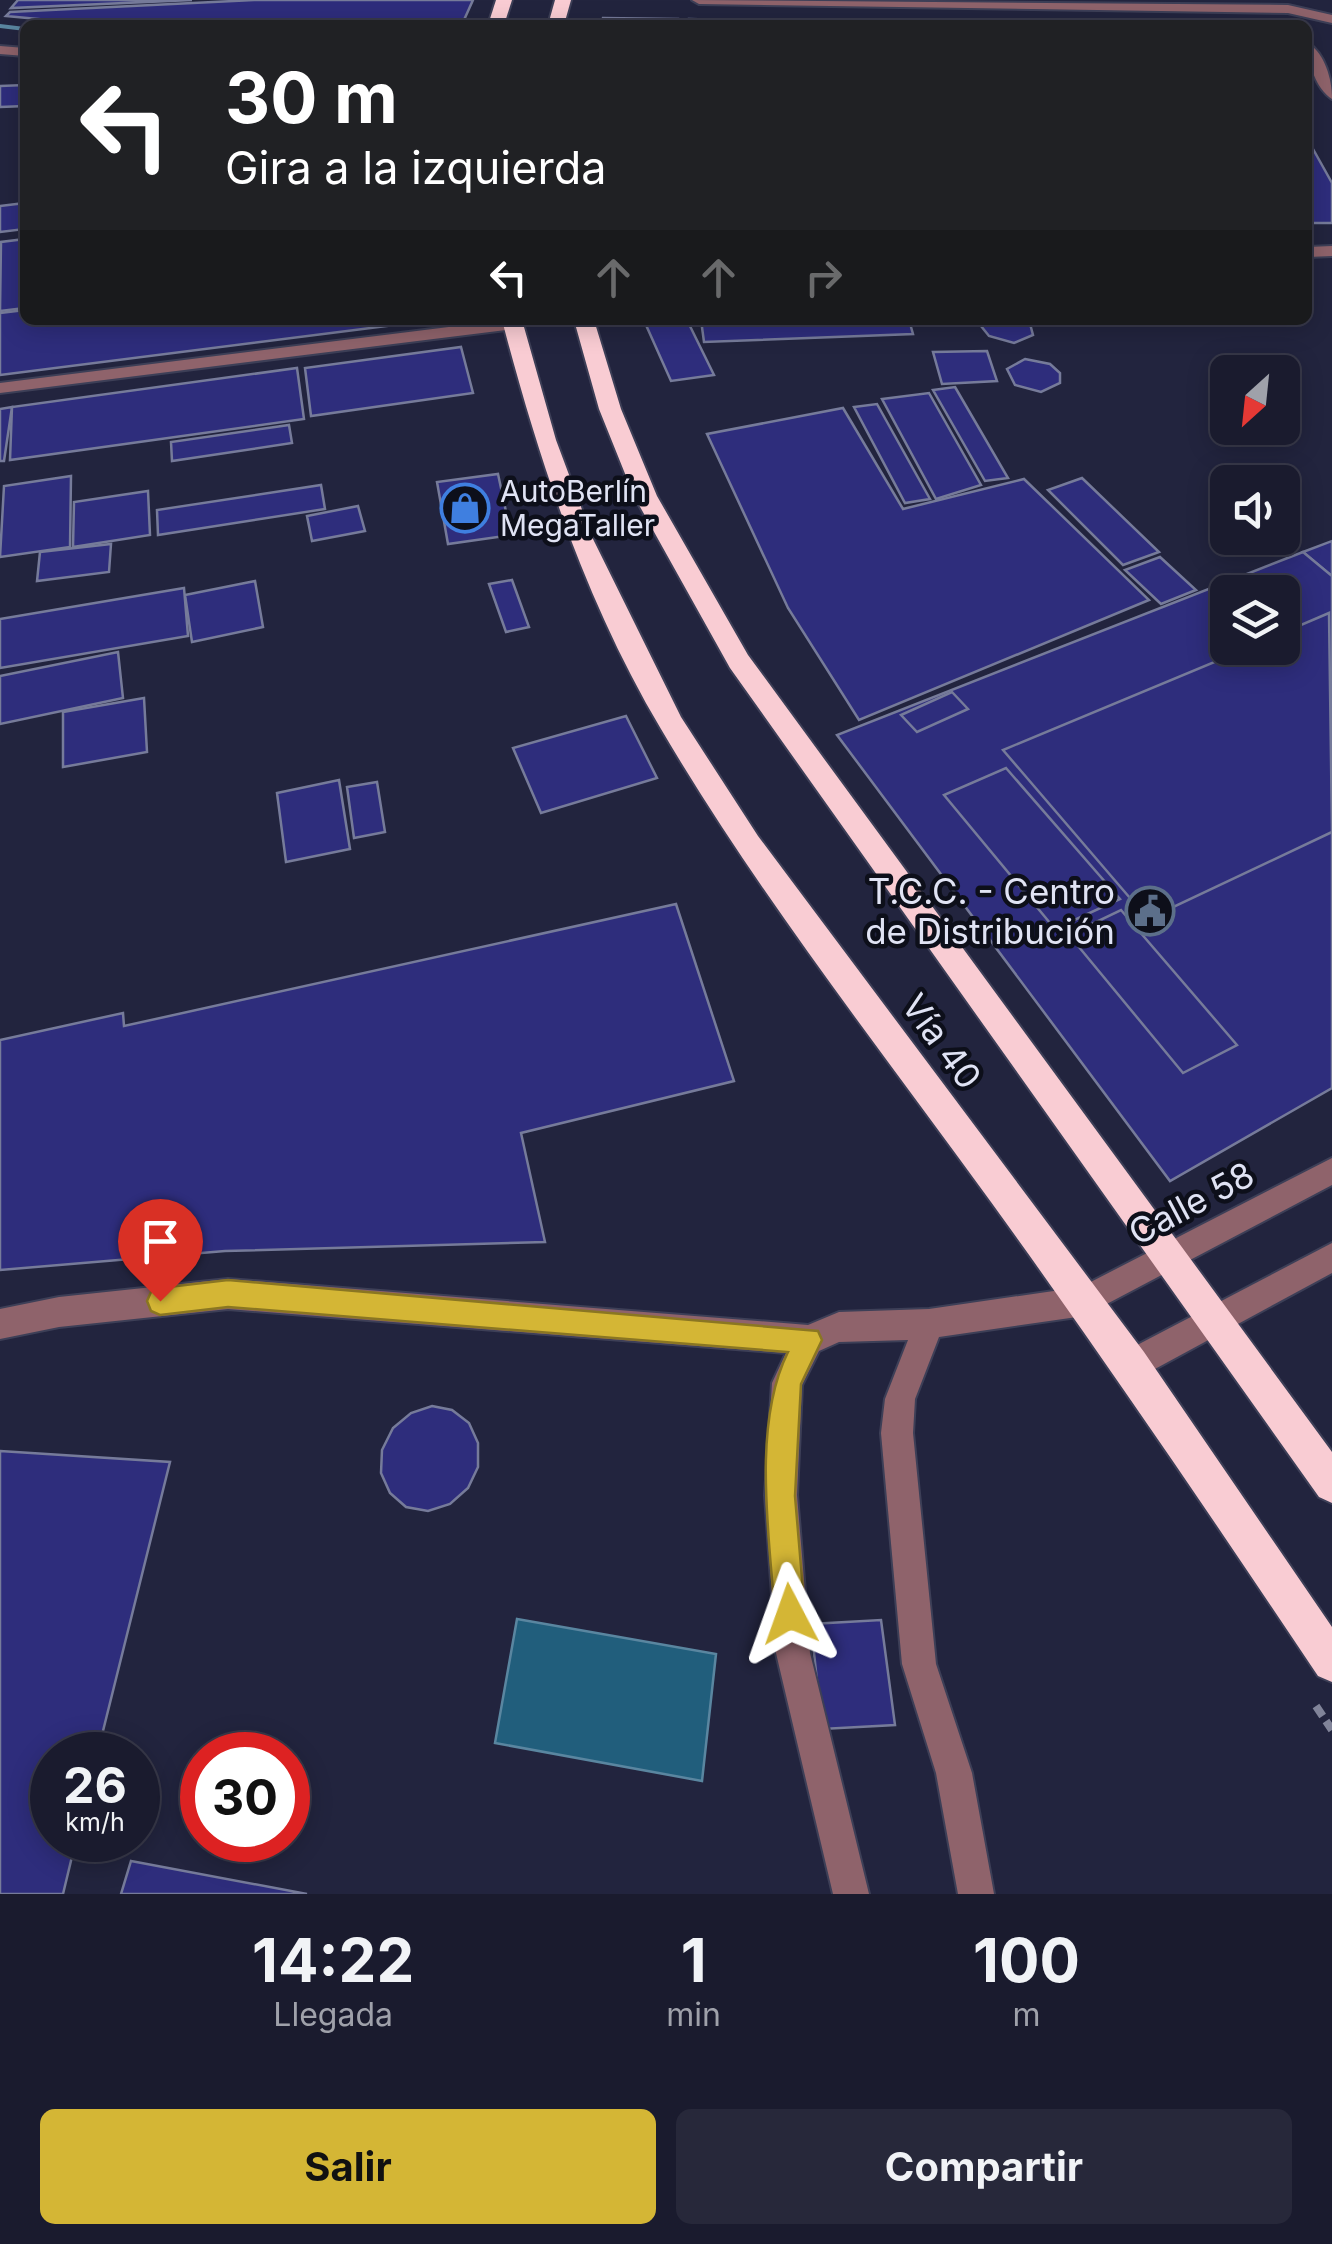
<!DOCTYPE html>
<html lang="es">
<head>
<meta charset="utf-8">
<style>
  :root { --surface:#1a1b2e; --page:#27283a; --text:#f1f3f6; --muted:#9fa1aa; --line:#38394a; --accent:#d4b635 }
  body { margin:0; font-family:Inter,sans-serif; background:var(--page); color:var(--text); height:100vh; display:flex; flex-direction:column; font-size:38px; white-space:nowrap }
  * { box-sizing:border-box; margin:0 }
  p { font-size:32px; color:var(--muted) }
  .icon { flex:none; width:55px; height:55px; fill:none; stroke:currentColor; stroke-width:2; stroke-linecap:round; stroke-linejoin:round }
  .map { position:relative; height:1894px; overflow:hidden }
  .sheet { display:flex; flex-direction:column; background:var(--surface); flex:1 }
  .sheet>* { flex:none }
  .banner { position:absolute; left:20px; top:20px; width:1292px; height:305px; border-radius:15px; box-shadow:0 5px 25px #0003,0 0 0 2px var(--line); background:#202124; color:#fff; overflow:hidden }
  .needle { width:65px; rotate:207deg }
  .tools { position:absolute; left:1210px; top:355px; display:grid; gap:20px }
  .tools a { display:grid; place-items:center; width:90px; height:90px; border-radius:15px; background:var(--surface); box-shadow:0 5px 25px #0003,0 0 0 2px var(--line); font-size:50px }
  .speed { position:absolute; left:30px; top:1732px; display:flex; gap:20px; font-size:50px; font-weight:700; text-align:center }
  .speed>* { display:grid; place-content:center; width:130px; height:130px; border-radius:50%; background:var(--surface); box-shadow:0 5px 25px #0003,0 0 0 2px var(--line); line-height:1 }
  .speed small { font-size:25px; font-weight:400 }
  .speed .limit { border:15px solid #d22; background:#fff; color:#111 }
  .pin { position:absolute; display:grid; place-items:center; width:85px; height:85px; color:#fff; margin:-102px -42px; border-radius:50% 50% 50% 0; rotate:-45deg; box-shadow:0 0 10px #0007 }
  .pin .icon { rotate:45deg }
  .me { position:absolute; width:110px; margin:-55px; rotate:356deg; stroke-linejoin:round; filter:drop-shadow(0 0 8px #0008) }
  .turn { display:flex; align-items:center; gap:35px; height:210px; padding:0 40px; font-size:45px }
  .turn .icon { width:130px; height:130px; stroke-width:2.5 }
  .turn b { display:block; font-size:70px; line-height:85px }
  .lanes { display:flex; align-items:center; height:95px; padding:0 40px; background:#0003; justify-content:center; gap:50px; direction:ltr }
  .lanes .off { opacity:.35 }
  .eta { display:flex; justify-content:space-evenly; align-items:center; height:170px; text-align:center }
  .eta b { font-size:60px; font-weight:700; line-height:70px }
  .button { display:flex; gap:20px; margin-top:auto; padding:20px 40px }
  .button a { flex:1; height:115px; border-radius:15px; background:var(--accent); color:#111; font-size:40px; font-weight:700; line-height:115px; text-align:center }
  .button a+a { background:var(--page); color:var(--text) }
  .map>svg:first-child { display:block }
  .water { fill:#215e7c; stroke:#5a86a0; stroke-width:2.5 }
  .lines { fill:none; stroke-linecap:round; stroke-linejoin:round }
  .stream { fill:#5a86a0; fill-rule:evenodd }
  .building { fill:#2e2d7c; stroke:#767b9a; stroke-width:2.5; fill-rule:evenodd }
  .minor-casing { stroke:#3d3f57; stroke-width:4 }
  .highway-casing { stroke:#3d3f57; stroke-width:4 }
  .path { stroke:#818499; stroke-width:8; stroke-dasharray:12 6; stroke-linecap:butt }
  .minor { fill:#8f636b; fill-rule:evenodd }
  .highway { fill:#f9ccd3; fill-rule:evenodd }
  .route { fill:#d4b635; stroke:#8a7622; stroke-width:2.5 }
  .labels { text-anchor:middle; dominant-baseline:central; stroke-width:9; stroke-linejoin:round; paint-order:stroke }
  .far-poi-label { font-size:30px; fill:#e0e3f4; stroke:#0d0f1a; text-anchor:start }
  .poi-label { font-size:35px; fill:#e0e3f4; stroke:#0d0f1a; text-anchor:end }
  .street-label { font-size:35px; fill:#e0e3f4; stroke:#0d0f1a }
</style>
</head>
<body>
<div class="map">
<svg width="1332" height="1894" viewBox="0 0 1332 1894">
  <rect width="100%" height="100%" fill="#22243e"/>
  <polygon class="water" points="517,1619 716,1654 702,1781 495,1743"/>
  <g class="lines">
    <g class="stream">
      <polygon points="466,22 469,25 452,25"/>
      <polygon points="0,24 25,27 25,31 0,28"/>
    </g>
  </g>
  <g class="building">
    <polygon points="18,0 192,0 11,8"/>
    <polygon points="254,0 473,0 464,20 102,25 6,16 10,12"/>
    <polygon points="603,18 678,19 678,25 602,25"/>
    <polygon points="689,19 796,22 797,25 689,25"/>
    <polygon points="25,85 25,106 0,107 0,86"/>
    <polygon points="1308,140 1332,183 1332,223 1308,223"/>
    <polygon points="25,203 25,229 0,232 0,206"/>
    <polygon points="25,239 25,308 0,311 1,242"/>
    <polygon points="25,310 25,320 434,320 0,375 0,313"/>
    <polygon points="687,320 714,375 671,381 646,325"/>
    <polygon points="701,320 909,320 913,334 704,342"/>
    <polygon points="1029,320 1033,335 1014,343 989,336 981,326 983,320"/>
    <polygon points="1043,320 1090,320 1091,324 1045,325"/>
    <polygon points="461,347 473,393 311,416 305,368"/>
    <polygon points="987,351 997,381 942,384 933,352"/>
    <polygon points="1025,359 1050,364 1060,373 1060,383 1041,392 1015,385 1007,369"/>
    <polygon points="297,368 304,419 10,460 12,407"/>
    <polygon points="955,387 1008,478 985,481 933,390"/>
    <polygon points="929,393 981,485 936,499 882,399"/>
    <polygon points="877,404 930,499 905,503 854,407"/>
    <polygon points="12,407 4,461 0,461 0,409"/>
    <polygon points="843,408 903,509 1024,479 1149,600 859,720 788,608 707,434"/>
    <polygon points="289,425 292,443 172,461 171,442"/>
    <polygon points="498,474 511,535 448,544 437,482"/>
    <polygon points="71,476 70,547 0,557 4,486"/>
    <polygon points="1082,478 1159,552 1123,565 1048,490"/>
    <polygon points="321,485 325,509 158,535 157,510"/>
    <polygon points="148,491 150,535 73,547 74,502"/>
    <polygon points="358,506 365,531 312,541 307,516"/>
    <polygon points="1332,541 1332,576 1303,552"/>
    <polygon points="111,544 109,572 37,581 40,552"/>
    <path d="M1303,552L1332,576V1088L1170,1181L837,735ZM1228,592H1282V648H1228Z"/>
    <polygon points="1160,557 1196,590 1161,604 1125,570"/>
    <polygon points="512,580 529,627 506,632 489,584"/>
    <polygon points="255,581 263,627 192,642 185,595"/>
    <polygon points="184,588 188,636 0,668 0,619"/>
    <polygon points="1329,613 1332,832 1148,919 1003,750 1248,648 1282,648 1282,633"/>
    <polygon points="118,652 123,698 0,724 0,676"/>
    <polygon points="952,692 968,709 917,732 901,715"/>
    <polygon points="144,698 147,752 63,767 63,712"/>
    <polygon points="626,716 657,778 541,813 513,748"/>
    <polygon points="1006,768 1120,899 1055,929 944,795"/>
    <polygon points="339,780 350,849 286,862 277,793"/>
    <polygon points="377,782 385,832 354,838 347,787"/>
    <polygon points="676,904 734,1081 521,1133 545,1242 225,1251 0,1270 0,1040 123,1013 124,1026"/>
    <polygon points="1121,910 1237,1045 1183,1073 1069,935"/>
    <polygon points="432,1406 452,1410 469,1423 478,1443 478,1467 468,1488 450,1504 428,1511 406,1507 390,1493 381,1473 382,1450 393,1428 411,1413"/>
    <polygon points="0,1451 170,1462 97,1755 52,1755 52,1840 76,1840 63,1894 0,1894"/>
    <polygon points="881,1620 895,1725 822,1729 811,1624"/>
    <polygon points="131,1861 307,1894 121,1894"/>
  </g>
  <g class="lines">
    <g class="minor-casing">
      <g id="minor">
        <polygon points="692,0 1288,5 1332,15 1332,23 1288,13 699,4"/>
        <path d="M1308,43C1325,54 1332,79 1332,99C1316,89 1307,62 1308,43Z"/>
        <polygon points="0,46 25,48 25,56 0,54"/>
        <polygon points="1332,246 1332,256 1308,257 1308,247"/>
        <polygon points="505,320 523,324 514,329 0,393 0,383"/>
        <polygon points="1332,1158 1332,1185 1084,1316 939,1337 915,1399 913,1433 936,1664 972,1773 994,1894 958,1894 936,1773 902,1664 881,1433 885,1399 908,1340 839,1342 819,1351 802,1385 797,1495 810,1653 869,1894 833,1894 776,1653 765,1495 772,1383 786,1353 228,1309 59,1327 0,1339 0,1309 59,1297 228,1279 808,1325 839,1312 929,1309 1081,1287"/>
        <polygon points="1332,1243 1332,1273 1142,1376 1131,1380 1120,1376 1116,1365 1120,1354"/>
      </g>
    </g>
    <g class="highway-casing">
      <g id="highway">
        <polygon points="496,0 512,0 504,25 488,25"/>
        <polygon points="555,0 571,0 564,25 548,25"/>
        <path d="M502,320H522L556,440L593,539L681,717L758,836L1144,1352L1332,1627V1682L1318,1676C1211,1516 1103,1357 991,1202C878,1046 758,894 661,729C586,603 539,461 502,320Z"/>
        <polygon points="574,320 594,320 621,409 657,496 748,655 1332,1452 1332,1503 1319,1497 730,668 634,496 599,409"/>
      </g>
    </g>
    <polyline class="path" points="1316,1706 1332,1730"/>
    <use href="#minor" class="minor"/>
    <use href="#highway" class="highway"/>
  </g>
  <path class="route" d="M228,1280L818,1331L822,1340L801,1384L795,1496L805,1614L801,1624L790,1629L779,1624L775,1614C769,1535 752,1424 788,1352L228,1307L160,1315L151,1311L147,1301L151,1292L160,1288Z"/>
  <defs>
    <g id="shop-ring" transform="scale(2.5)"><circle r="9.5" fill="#0d0f1a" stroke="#3f7fe0" stroke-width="1.5"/><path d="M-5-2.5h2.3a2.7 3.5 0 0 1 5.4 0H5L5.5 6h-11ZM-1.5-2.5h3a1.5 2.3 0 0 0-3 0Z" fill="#3f7fe0"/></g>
    <g id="civic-ring" transform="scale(2.5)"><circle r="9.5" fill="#0d0f1a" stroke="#5c6f8a" stroke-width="1.5"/><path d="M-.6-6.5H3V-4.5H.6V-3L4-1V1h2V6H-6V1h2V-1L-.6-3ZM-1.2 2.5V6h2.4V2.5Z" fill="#5c6f8a"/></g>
  </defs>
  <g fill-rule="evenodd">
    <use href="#shop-ring" x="465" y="508"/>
    <use href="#civic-ring" x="1150" y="911"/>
  </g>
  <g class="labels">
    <g class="far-poi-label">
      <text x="500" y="491">AutoBerlín<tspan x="500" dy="34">MegaTaller</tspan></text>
    </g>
    <g class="poi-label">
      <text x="1115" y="891">T.C.C. - Centro<tspan x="1115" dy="40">de Distribución</tspan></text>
    </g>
    <g class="street-label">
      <text transform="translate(942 1041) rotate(54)">Vía 40</text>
      <text transform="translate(1191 1203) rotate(-28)">Calle 58</text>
    </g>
  </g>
</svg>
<div class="tools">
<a><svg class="needle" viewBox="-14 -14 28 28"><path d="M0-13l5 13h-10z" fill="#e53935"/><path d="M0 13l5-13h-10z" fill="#9fa1aa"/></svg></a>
<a><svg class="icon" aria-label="sound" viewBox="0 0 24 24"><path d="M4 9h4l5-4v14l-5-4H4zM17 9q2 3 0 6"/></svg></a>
<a><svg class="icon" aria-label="layers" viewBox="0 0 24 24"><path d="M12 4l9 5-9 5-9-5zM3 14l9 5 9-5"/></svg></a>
</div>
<div class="speed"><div>26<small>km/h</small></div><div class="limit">30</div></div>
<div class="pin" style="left:160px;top:1301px;background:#d93025"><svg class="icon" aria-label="arrive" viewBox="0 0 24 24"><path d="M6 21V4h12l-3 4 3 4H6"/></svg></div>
<svg class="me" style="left:790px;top:1614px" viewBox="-20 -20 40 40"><path d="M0-17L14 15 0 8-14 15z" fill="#d4b635" stroke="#fff" stroke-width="4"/></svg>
<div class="banner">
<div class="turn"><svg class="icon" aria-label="left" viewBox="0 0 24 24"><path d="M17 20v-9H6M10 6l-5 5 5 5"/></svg><div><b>30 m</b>Gira a la izquierda</div></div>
<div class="lanes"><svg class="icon" aria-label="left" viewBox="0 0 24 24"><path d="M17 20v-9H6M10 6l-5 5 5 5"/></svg><svg class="icon off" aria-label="ahead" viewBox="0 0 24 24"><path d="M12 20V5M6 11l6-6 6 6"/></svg><svg class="icon off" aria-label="ahead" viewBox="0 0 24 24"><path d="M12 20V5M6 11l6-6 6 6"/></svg><svg class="icon off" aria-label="right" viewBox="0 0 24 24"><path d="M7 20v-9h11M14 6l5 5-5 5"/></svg></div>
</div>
</div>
<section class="sheet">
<div class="eta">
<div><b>14:22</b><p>Llegada</p></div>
<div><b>1</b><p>min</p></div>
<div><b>100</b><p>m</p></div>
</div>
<div class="button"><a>Salir</a><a>Compartir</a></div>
</section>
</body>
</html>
